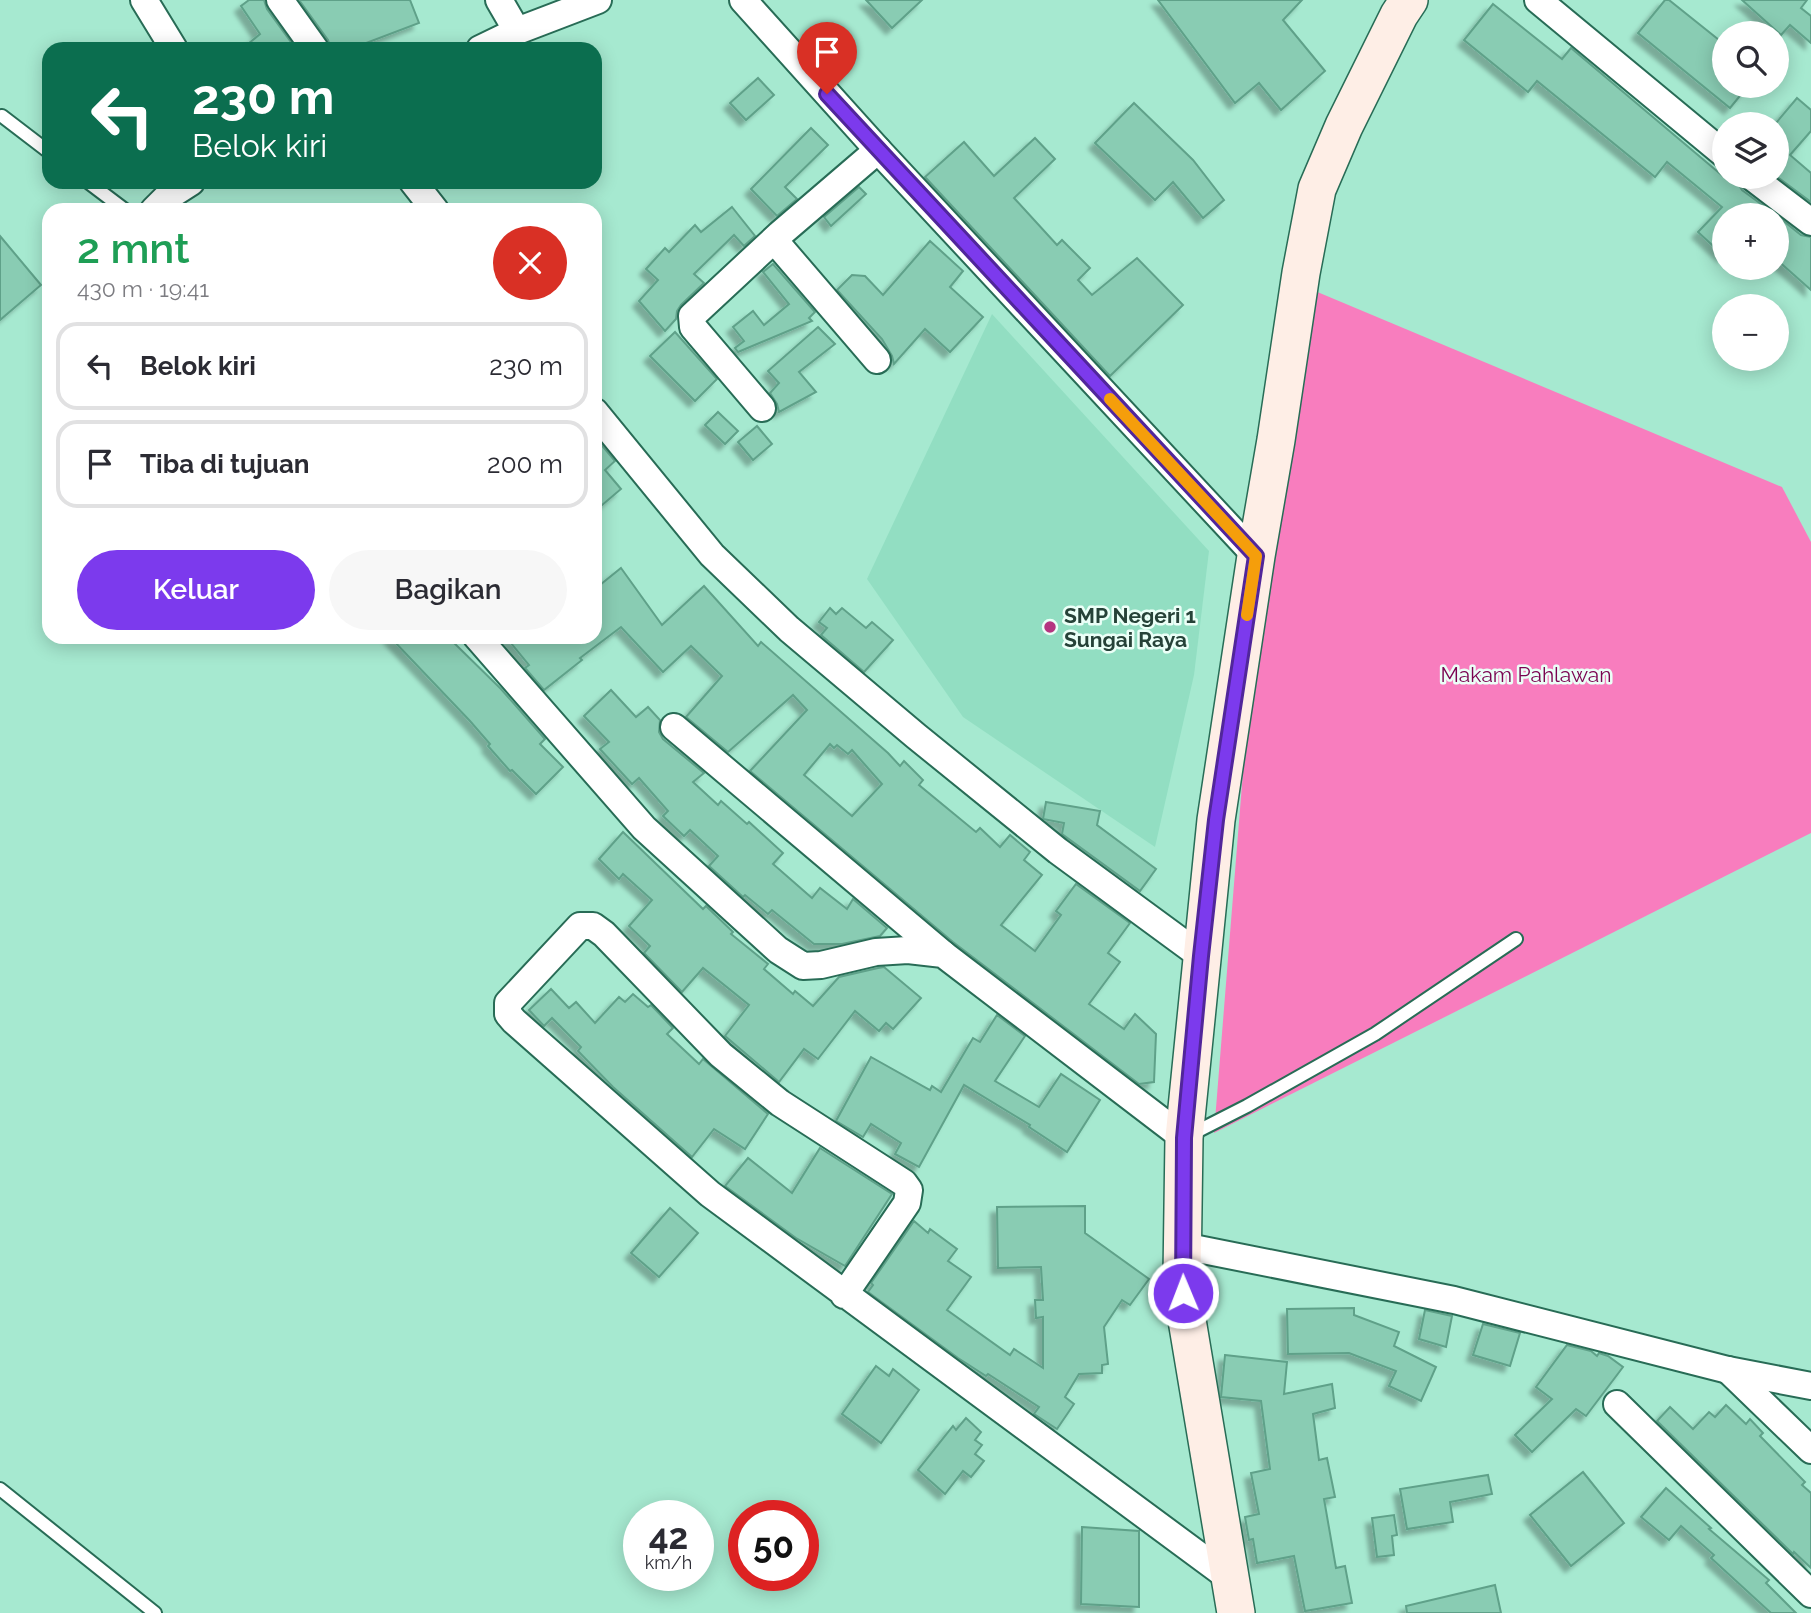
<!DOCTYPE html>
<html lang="id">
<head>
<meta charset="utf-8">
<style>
  :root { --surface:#fff; --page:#f7f7f7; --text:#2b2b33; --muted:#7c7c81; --line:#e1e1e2; --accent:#7c3aed }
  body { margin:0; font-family:Raleway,sans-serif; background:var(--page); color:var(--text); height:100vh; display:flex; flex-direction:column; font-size:26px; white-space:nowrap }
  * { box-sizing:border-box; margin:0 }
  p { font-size:23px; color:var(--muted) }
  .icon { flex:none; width:38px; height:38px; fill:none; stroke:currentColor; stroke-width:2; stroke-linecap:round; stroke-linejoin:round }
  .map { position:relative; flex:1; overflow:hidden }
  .panel { position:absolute; left:42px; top:203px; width:560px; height:441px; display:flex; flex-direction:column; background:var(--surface); border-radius:21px; box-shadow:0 4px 18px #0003 }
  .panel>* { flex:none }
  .top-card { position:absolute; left:42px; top:42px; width:560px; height:147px; border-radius:21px; box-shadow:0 4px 18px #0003; background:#0b6e4f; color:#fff; overflow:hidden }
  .tools { position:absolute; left:1712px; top:21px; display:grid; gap:14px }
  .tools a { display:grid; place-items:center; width:77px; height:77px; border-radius:50%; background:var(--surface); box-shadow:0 4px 18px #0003; font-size:35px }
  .speed { position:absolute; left:623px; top:1500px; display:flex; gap:14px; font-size:35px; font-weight:700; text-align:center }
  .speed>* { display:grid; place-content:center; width:91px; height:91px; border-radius:50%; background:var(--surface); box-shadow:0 4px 18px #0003; line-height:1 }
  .speed small { font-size:18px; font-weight:400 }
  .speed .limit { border:10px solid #d22; background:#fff; color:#111 }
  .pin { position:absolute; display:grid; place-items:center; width:60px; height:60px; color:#fff; margin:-72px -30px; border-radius:50% 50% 50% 0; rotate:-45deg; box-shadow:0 0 7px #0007 }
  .pin .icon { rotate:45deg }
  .me { position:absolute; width:77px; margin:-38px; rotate:359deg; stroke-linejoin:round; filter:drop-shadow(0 0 5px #0008) }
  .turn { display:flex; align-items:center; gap:24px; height:147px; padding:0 35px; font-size:32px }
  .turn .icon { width:91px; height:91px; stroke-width:2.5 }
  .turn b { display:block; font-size:49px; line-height:60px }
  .round { display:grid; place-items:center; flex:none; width:74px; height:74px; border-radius:37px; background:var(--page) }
  .head { display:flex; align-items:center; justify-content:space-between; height:119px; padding:0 35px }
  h1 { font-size:42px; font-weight:600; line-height:52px; color:#1e9e55 }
  .cta { display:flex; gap:14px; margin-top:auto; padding:14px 35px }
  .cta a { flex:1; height:80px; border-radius:42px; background:var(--accent); color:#fff; font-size:28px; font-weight:600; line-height:80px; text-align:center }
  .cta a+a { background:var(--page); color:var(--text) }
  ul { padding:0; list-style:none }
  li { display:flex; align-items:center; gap:21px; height:88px; margin:0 14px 10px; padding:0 21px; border:4px solid var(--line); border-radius:21px }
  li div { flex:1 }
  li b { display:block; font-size:26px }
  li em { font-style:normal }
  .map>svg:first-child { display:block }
  .built { fill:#92dec2 }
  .green { fill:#f87dbe }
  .building { fill:#89ccb3; stroke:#5fa189; stroke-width:2; fill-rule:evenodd; filter:url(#shadow) }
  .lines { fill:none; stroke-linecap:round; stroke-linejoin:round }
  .service-casing { stroke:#286c56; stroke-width:16 }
  .minor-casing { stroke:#286c56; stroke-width:30 }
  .secondary-casing { stroke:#286c56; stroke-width:40 }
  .service { stroke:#fff; stroke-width:12 }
  .minor { stroke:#fff; stroke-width:26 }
  .secondary { stroke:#feeee6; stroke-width:37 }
  .route-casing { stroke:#51269a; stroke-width:18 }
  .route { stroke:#7c3aed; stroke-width:12 }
  .slow { stroke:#f59e0b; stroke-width:12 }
  .poi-dot { fill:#b53580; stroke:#ebfff7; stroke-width:2.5 }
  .labels { text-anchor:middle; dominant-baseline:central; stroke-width:5; stroke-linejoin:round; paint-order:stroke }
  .poi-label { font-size:21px; font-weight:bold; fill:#264238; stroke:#ebfff7; text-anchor:start }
  .park-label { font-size:21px; fill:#7a0350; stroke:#ebfff7 }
</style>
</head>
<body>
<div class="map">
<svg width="1811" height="1613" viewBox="0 0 1811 1613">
  <defs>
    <filter id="shadow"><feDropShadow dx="-6" dy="6" stdDeviation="2" flood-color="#0004"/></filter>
  </defs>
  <rect width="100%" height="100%" fill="#a6e9d0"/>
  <polygon class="built" points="992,314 1209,551 1194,675 1155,847 963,717 867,579"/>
  <polygon class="green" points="1315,291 1782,487 1811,542 1811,833 1214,1133 1250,685"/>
  <g class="building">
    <polygon points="249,0 264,0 267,9 296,49 242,49 260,34 241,6"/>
    <polygon points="299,0 410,0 419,23 366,43 369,49 331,49 328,40"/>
    <polygon points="866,0 922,0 892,28"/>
    <polygon points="1158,0 1302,0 1283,20 1325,71 1281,110 1259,83 1235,103"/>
    <polygon points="1665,0 1669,0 1724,44 1724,86 1748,86 1730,108 1638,33"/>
    <polygon points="1742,0 1807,0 1801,8 1811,16 1811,43 1790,25 1781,35"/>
    <polygon points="1493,4 1562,59 1571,48 1724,177 1734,177 1742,190 1776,215 1724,215 1724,256 1698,232 1722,207 1667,162 1655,177 1537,81 1528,92 1464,40"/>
    <polygon points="758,78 774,95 746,120 730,103"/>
    <polygon points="1797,98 1811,110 1811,131 1790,155 1811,173 1811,202 1776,176 1776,123"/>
    <polygon points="1134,103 1193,160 1224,200 1203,218 1173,182 1155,200 1095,143"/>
    <polygon points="811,128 828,145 785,187 797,199 777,216 751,189"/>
    <polygon points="1035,138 1055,159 1014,198 1057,245 1062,240 1090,268 1078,280 1092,295 1137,258 1183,305 1110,376 925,177 964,142 994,176"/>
    <polygon points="859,187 866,194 831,226 824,217"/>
    <polygon points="732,207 755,236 744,246 734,235 694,274 704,283 681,305 677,311 676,319 665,331 639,301 658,280 646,269 665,248 669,252 695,225 701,232"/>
    <polygon points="1776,215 1801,235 1811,237 1811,290 1776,259"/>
    <polygon points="0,236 41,285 0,320"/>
    <polygon points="930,241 963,271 950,287 983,317 950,352 925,329 894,364 892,356 882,339 837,290 852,275 865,276 883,295"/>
    <polygon points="773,264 815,312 809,318 812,321 738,352 735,348 744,341 733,327 753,311 764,325 789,304 763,272"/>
    <polygon points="818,327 835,344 799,372 816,392 779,412 777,404 770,393 779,383 768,371"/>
    <polygon points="675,332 717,379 695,401 650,356"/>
    <polygon points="718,412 738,431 725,444 705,425"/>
    <polygon points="757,426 772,444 753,460 738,442"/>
    <polygon points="595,437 615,461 605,470 621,489 595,511"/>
    <path d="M621,568L662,625L704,586L758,646L761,642L888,753L900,766L904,761L923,780L919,785L976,832L980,828L1000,847L1010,835L1030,852L1024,860L1042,875L1001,925L1035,951L1061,915L1056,911L1076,884L1130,923L1108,953L1120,962L1089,1004L1124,1029L1135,1014L1156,1034L1154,1082L1139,1084L953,942L750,771L807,710L793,695L728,752L686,717L722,676L691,646L663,672L621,627L580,658L582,660L544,690L525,668L529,665L506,637H595V589ZM830,744L834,748L837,745L848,754L852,750L882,784L852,816L804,775Z"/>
    <polygon points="830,608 836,614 842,608 866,628 872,622 893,640 864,672 821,635 827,628 819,622"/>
    <polygon points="390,637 448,637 501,689 545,739 540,744 563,767 536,794 512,770 510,771 488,746 490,744 470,721"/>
    <polygon points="611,690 636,717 648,707 660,720 659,732 663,739 704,773 693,782 718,805 721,801 747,824 749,822 783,853 773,864 812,898 820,888 847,909 853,899 887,928 880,936 842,944 814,944 772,910 768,914 745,895 743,897 709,866 718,856 690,830 684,836 663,816 668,811 639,778 632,784 600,749 609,742 584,716"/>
    <polygon points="1046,802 1100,811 1097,825 1156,869 1140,891 1062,834 1064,823 1043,819"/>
    <polygon points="623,832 703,909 706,906 733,932 731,934 768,964 764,969 793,994 795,991 813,1006 839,977 878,968 884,967 921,998 893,1029 886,1023 879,1031 855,1011 818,1059 804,1049 779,1082 725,1036 749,1005 703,968 682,992 644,953 650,946 629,926 652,900 623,874 619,879 599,859"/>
    <polygon points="551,989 569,1008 576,1002 595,1023 619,997 625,1002 633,994 648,1007 651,1005 673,1028 667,1034 699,1064 703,1059 768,1114 745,1149 714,1129 692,1157 613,1087 578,1051 581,1047 552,1018 544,1026 529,1010"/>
    <polygon points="997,1015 1025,1036 995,1081 1039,1107 1061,1074 1100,1100 1067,1152 1029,1127 1030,1125 964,1085 919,1167 895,1154 901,1143 871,1124 863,1137 836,1121 871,1057 930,1090 932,1086 941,1092 973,1038 980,1042"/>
    <polygon points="820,1148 892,1194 845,1266 796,1238 725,1186 748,1158 792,1193"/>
    <polygon points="1085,1206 1085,1233 1149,1279 1130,1305 1122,1300 1104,1327 1108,1364 1102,1365 1102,1373 1079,1374 1065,1397 1074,1404 1057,1429 1034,1414 1039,1407 988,1374 986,1376 958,1358 868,1292 873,1285 871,1283 914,1221 928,1233 930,1229 957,1249 948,1261 971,1277 947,1310 1010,1355 1014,1349 1043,1368 1043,1317 1036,1318 1035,1300 1043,1300 1041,1267 998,1268 997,1207"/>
    <polygon points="670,1208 698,1233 659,1277 631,1253"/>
    <polygon points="1354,1308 1354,1315 1399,1332 1394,1346 1436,1367 1421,1401 1389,1386 1396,1371 1349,1353 1288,1354 1287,1309"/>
    <polygon points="1425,1310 1452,1316 1446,1347 1419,1339"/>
    <polygon points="1483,1324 1520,1333 1510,1366 1473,1355"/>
    <polygon points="1567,1345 1591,1351 1597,1356 1599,1353 1608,1356 1623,1367 1586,1416 1576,1409 1532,1452 1515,1435 1552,1399 1536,1387"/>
    <polygon points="1225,1355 1287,1362 1284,1394 1332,1384 1335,1408 1313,1414 1319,1460 1327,1458 1335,1497 1324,1499 1336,1568 1345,1566 1352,1603 1305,1611 1294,1556 1257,1563 1253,1539 1249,1540 1245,1517 1259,1514 1251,1473 1270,1469 1261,1401 1221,1397"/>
    <polygon points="876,1366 889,1376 893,1369 919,1390 881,1443 842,1414"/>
    <polygon points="1726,1405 1746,1424 1750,1419 1763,1433 1760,1436 1805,1482 1802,1485 1811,1493 1811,1568 1794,1552 1793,1554 1657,1421 1670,1407 1693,1429 1709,1412 1715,1417"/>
    <polygon points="966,1418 981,1432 975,1440 982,1445 975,1454 984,1461 971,1477 963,1471 945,1494 918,1470 953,1426 956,1430"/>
    <polygon points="1583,1472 1624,1523 1571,1566 1530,1515"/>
    <polygon points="1488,1475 1492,1494 1450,1502 1453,1522 1407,1529 1400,1489"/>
    <polygon points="1666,1488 1711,1528 1709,1529 1769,1580 1766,1583 1796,1613 1771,1613 1711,1558 1714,1555 1681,1526 1669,1540 1641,1517"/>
    <polygon points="1394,1515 1397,1535 1392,1536 1394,1555 1377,1557 1372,1518"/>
    <polygon points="1082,1527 1139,1531 1139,1607 1081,1604"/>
    <polygon points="1495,1585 1501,1613 1407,1613 1406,1606"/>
  </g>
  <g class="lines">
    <g class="service-casing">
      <g id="service">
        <polyline points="2,116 49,152"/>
        <polyline points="88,182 125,210"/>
        <polyline points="1190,1135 1247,1106 1375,1034 1516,939"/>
        <polyline points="0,1489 155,1613"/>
      </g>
    </g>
    <g class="minor-casing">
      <g id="minor">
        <polyline points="144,0 174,49"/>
        <polyline points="280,0 315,49"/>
        <polyline points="499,0 517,31"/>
        <polyline points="743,0 878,150 1256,556"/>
        <polyline points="1538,0 1724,154"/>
        <polyline points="480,49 517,31 598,0"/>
        <polyline points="1752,177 1811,222"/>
        <polyline points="413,182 435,210"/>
        <polyline points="154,210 166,198 191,182"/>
        <polyline points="774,240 877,360"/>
        <polyline points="762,408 693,327 692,316 780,234 878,150"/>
        <polyline points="595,412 712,555 789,629 916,736 1058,851 1201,956"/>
        <polyline points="477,637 644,828 778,950 803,966 821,965 876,952 908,950 943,954 1184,1138"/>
        <polyline points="674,727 943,954"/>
        <polyline points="1183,1246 1454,1300 1728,1370 1811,1386"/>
        <polyline points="844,1295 907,1203 909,1190 904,1183 780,1103 721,1055 604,934 593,926 580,926 508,1003 508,1014 514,1021 710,1194 1231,1579"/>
        <polyline points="1728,1370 1811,1450"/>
        <polyline points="1617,1404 1811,1594"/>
      </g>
    </g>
    <g class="secondary-casing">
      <polyline id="secondary" points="1236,1613 1185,1308 1182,1277 1184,1138 1216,820 1256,556 1276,440 1301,273 1317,189 1344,126 1399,15 1409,0"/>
    </g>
    <use href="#service" class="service"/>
    <use href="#minor" class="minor"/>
    <use href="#secondary" class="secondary"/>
  </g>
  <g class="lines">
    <g class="route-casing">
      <polyline id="route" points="827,94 1256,556 1216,820 1201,956 1184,1138 1183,1293"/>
    </g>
    <use href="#route" class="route"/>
    <polyline class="slow" points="1110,399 1256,556 1247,615"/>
  </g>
  <circle class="poi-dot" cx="1050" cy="627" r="7"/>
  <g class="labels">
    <g class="poi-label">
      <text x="1064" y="615">SMP Negeri 1<tspan x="1064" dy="24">Sungai Raya</tspan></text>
    </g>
    <g class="park-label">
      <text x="1526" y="674">Makam Pahlawan</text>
    </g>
  </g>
</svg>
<div class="tools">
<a><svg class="icon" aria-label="search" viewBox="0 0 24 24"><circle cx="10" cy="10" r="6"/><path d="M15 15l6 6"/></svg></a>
<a><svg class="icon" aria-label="layers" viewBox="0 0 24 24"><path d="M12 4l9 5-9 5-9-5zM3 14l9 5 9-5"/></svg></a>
<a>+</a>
<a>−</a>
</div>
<div class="speed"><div>42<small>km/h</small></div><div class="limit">50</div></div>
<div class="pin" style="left:827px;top:94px;background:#d93025"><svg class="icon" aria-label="arrive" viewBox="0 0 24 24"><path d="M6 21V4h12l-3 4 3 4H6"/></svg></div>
<svg class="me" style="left:1183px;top:1293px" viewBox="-20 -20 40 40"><circle r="17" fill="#7c3aed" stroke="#fff" stroke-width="3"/><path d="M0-11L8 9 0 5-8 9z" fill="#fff"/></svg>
<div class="top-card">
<div class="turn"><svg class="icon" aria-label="left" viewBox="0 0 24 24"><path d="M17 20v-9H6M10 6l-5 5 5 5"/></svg><div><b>230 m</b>Belok kiri</div></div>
</div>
<section class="panel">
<div class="head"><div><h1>2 mnt</h1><p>430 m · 19:41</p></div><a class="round" style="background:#d93025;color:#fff"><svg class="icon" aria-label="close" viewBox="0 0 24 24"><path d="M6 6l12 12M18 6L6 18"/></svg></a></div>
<ul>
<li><svg class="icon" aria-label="left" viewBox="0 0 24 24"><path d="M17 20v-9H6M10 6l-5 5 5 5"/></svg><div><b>Belok kiri</b></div><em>230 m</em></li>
<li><svg class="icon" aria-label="arrive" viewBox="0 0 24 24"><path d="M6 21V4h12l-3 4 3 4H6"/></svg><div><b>Tiba di tujuan</b></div><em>200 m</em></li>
</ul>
<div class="cta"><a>Keluar</a><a>Bagikan</a></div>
</section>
</div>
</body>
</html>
